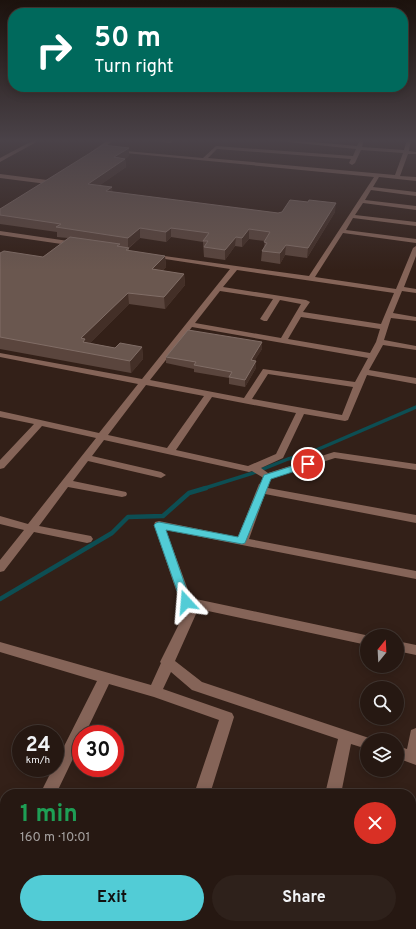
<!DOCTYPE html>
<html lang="en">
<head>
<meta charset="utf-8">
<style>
  :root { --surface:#261812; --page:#2e211b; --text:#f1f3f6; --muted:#a4a09f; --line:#423732; --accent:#52ccd6 }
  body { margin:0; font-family:Overpass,sans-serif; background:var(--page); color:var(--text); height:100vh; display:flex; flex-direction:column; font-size:15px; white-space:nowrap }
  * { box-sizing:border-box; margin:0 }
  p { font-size:13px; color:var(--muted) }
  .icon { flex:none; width:22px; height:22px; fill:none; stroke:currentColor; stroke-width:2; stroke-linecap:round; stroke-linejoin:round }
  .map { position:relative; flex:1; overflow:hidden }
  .sheet { position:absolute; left:0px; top:789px; width:416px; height:140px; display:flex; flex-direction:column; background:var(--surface); border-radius:16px 16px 0 0; box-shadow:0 2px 10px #0003,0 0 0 1px var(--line) }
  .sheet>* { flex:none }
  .hud { position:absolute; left:8px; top:8px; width:400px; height:84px; border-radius:16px; box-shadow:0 2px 10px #0003,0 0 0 1px var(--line); background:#00695c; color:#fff; overflow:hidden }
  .needle { width:26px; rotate:18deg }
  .controls { position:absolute; left:360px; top:629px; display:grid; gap:8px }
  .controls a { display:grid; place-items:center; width:44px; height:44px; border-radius:50%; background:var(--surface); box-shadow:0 2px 10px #0003,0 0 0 1px var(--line); font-size:20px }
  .speed { position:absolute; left:12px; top:725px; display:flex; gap:8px; font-size:20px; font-weight:700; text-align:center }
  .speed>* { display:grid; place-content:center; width:52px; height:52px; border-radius:50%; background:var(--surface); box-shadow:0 2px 10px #0003,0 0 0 1px var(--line); line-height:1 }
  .speed small { font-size:10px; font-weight:400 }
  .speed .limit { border:6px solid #d22; background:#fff; color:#111 }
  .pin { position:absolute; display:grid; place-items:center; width:34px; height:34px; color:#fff; margin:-17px; border:2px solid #fff; border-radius:50%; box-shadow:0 1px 4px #0007 }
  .me { position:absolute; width:44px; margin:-22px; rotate:341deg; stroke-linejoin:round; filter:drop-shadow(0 0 3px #0008) }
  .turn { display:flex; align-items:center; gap:14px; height:84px; padding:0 20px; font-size:18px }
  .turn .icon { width:52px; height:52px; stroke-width:2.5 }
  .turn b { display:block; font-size:28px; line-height:34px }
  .round { display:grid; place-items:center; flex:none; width:42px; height:42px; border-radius:21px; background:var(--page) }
  .head { display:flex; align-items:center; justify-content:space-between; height:68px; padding:0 20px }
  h1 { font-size:24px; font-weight:700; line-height:30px; color:#1e9e55 }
  .button { display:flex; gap:8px; margin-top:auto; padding:8px 20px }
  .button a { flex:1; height:46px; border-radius:24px; background:var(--accent); color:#111; font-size:16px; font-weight:700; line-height:46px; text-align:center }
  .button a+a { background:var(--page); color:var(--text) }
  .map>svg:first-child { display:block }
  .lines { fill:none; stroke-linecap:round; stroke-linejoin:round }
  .stream-far1 { stroke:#0d4e53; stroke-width:3.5 }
  .stream { stroke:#0d4e53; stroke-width:4.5 }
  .minor { fill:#856458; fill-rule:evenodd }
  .wall { fill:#5a453d }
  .shaded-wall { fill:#432f27 }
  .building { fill:#6a574f; stroke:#806d66 }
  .route { fill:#52ccd6; stroke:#35858b }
</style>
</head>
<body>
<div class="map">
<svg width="416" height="929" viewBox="0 0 416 929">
  <rect width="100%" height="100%" fill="#332018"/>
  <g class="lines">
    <polyline class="stream-far1" points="202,489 253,473 288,459 307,454 416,407"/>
    <polyline class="stream" points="0,599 112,533 128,517 163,516 189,493 206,488"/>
    <g class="minor">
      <polygon points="34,140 40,140 0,162 0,158"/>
      <polygon points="108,140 114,140 95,154 91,154 91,152"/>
      <polygon points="146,140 175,140 171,143"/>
      <path d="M269,140H290L357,146L360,140H364L362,147L404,150L407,140H411L409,151L416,152V154H408L400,176L416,177V181L379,177L373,187L416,192V196L371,190L365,200L416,206V210L363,203L355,215L416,222V226L353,218L346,230L416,239V243L343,233L315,277L396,289L413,248L416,246V256L404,287L416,289V293L402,291L393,313L416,317V321L391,318L384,340L416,346V350L383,345L369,370L416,378V384L367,375L348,420L345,421L304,414L283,458L261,468L268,473L334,452L416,464V470L335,458L267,480L252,471L249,472L104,440L92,456L161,472L166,475L161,478L88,461L73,481L126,492L127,494L126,496L122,497L68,487L39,526L91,536L93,539L91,542L87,543L34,532L4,571L0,572V560L24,530L0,524V516L28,524L96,438L42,426L4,468L0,469V460L34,424L0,417V411L99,433L138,384L0,357V353L142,379L230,269L152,257L150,256V254L309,276L374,177L115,152L113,151L115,150L203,158L216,146L353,156L356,149ZM217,149L351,159L349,163L352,165L355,163L361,150L403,153L395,175L208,158ZM237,270L394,293L381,324L303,312L310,302L306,300L223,287ZM220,291L273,299L260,319L264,321H267L280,300L301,304L281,338L195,323ZM301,317L380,329L376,342L370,353L288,339ZM192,327L368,358L355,382L263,369L244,398L150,380ZM268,374L353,387L342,415L252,399ZM146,385L204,396L167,448L108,435ZM212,397L296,413L276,454L248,466L176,450Z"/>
      <polygon points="0,174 47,180 50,182 47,184 0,178"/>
      <polygon points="0,231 75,242 78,244 75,246 0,235"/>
      <polygon points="264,481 269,484 268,488 416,515 416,523 265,494 249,539 416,571 416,579 166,530 191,598 370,636 367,636 367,645 194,608 196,614 175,661 202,682 372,739 373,740 367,740 367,749 351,744 341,794 325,794 338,739 192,690 171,672 163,689 232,713 234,717 210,794 194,794 219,720 154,697 109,684 85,734 81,734 81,742 56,794 40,794 53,768 55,768 55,764 97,681 0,652 0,642 151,685 161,663 160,662 184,614 154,525 155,522 159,521 238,537 259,484"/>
      <polygon points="397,641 416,645 416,655 397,651"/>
      <polygon points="416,728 416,765 397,758 397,746 407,749 411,730"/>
      <polygon points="0,840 5,842 5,858 0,856"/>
      <polygon points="211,924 242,924 244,929 213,929"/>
      <polygon points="293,924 311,924 310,929 292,929"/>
    </g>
  </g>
  <g class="wall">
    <polygon points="129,156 125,159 126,167 100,185 113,192 278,213 335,212 307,258 285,255 280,264 261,261 262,251 264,247 265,241 249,239 242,247 235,246 225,260 204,257 203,242 171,237 166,242 140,238 129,248 129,251 165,256 166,267 162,271 184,274 185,285 165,309 129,304 90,343 115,348 142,347 143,359 131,373 0,349 0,253 43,257 68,238 57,237 57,232 0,224 0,215"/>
    <polygon points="262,342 262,349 254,361 256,361 256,368 245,387 229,384 229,378 194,372 194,369 166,363 166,357"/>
  </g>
  <g class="shaded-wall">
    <polygon points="129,148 129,156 114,166 114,157"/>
    <polygon points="125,159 126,167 89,193 88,184"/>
    <polygon points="112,187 113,196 106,191"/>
    <polygon points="336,203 335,212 307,258 308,248"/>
    <polygon points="140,228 140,238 128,248 128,238"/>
    <polygon points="171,228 171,237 166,242 166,232"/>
    <polygon points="249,229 249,239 242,247 242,238"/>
    <polygon points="236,237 235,246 225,260 225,250"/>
    <polygon points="286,245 285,255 280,264 280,253"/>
    <polygon points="165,256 166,267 153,280 152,269"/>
    <polygon points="184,274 185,285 165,309 164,297"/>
    <polygon points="128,293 129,304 86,347 81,338"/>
    <polygon points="262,342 262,349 251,367 251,360"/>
    <polygon points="142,347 143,359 131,373 130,361"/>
    <polygon points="256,361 256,368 245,387 245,380"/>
  </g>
  <g class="building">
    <polygon points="103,145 129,148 114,157 125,159 88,184 112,187 106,191 278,213 282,212 290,200 308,202 309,200 336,203 308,248 286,245 280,253 262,251 267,243 264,242 270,232 249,229 242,238 236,237 225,250 204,247 208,241 203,241 209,233 171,228 166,232 140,228 128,238 56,227 61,224 0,215 0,209"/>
    <polygon points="70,237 120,244 117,246 129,248 126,250 165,256 152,269 184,274 164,297 128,293 81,338 85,339 83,342 115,348 120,343 142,347 130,361 0,337 0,253 4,251 43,257"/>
    <polygon points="188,330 262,342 251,360 256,361 245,380 229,377 232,372 194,365 196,362 166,357"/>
  </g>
  <linearGradient id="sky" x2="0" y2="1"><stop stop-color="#1c120d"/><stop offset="0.52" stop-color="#4a4248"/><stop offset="1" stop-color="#4a4248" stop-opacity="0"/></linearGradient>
  <rect width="416" height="270" fill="url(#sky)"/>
  <polygon class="route" points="308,461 312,464 311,466 271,479 245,543 242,544 166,530 191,602 190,605 186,606 182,605 154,525 156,523 159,522 238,537 264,475"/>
</svg>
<div class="controls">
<a><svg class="needle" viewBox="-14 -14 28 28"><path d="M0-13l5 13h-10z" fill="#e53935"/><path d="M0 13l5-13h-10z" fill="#a4a09f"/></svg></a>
<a><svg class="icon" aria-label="search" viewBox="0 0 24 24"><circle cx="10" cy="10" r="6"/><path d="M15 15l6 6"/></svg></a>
<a><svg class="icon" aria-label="layers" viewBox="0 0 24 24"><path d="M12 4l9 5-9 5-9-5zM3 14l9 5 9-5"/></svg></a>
</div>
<div class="speed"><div>24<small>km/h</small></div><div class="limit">30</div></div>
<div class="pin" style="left:308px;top:464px;background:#d93025"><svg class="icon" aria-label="arrive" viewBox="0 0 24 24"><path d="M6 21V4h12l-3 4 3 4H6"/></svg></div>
<svg class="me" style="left:186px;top:602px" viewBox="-20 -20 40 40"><path d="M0-17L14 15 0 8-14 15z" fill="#52ccd6" stroke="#fff" stroke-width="4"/></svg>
<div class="hud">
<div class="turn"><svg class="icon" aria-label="right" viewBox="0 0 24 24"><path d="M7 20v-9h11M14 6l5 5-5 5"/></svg><div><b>50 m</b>Turn right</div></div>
</div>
<section class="sheet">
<div class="head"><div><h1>1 min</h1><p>160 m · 10:01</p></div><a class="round" style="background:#d93025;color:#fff"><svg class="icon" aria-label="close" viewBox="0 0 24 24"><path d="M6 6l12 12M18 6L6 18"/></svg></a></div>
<div class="button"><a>Exit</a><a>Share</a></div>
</section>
</div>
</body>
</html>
